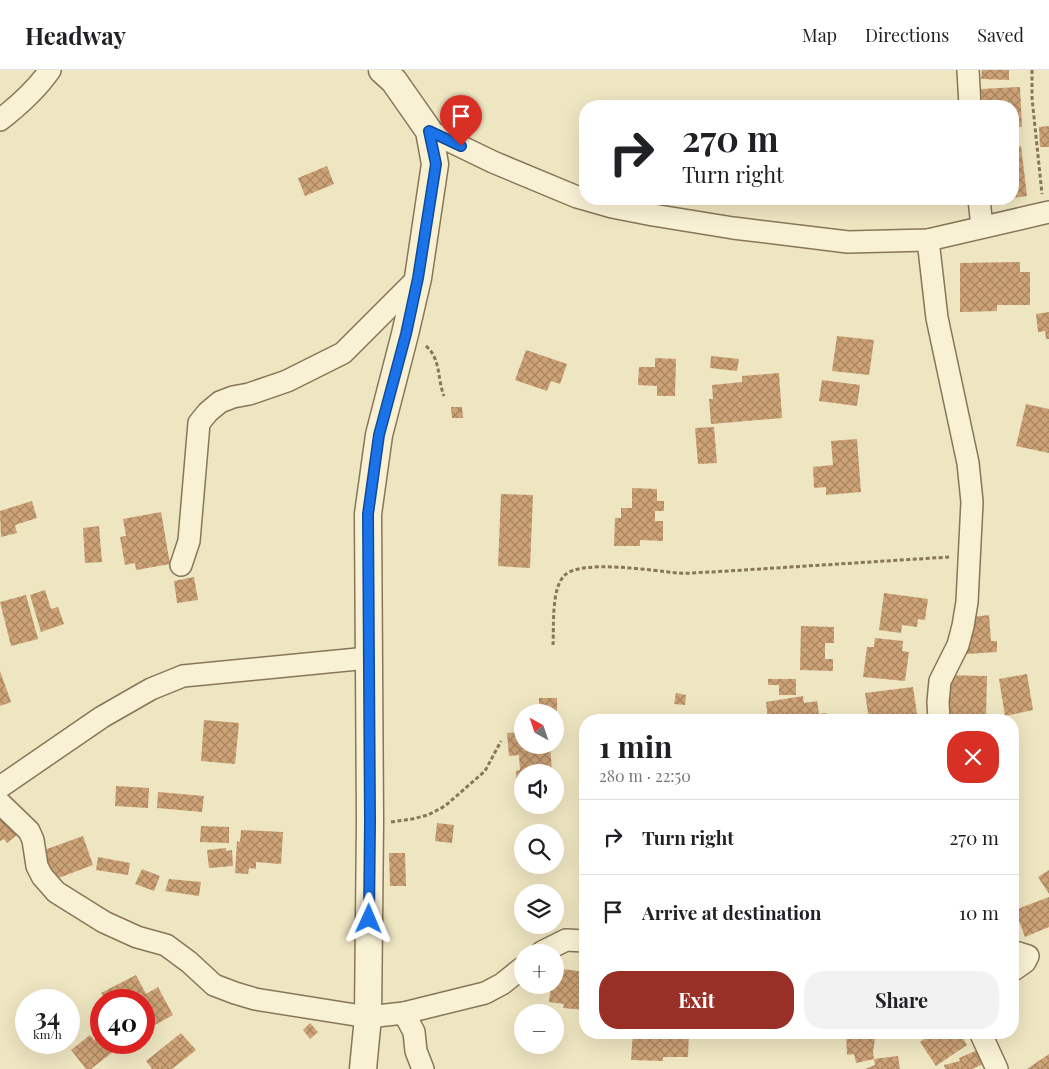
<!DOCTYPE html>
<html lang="en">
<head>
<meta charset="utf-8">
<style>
  :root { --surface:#fff; --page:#f2f2f2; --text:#202124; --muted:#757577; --line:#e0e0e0; --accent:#983028 }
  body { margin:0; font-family:"Playfair Display",serif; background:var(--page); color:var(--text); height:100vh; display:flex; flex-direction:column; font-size:19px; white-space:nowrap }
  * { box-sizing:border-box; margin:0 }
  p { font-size:16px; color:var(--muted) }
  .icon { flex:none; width:28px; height:28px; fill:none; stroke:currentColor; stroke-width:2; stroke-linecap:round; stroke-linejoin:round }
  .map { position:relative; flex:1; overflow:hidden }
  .panel { position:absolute; left:579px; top:644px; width:440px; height:325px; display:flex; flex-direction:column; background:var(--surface); border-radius:20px; box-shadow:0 5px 20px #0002 }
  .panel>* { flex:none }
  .top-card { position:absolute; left:579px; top:30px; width:440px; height:105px; border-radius:20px; box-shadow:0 5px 20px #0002; background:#fff; color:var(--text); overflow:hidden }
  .needle { width:32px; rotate:320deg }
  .fabs { position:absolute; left:514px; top:634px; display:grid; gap:10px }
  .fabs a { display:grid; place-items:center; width:50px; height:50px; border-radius:50%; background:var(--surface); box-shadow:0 5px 20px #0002; font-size:25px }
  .speed { position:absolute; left:15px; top:919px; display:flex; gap:10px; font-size:25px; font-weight:700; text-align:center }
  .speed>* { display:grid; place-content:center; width:65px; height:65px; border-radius:50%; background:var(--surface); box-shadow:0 5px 20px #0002; line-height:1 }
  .speed small { font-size:12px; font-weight:400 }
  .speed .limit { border:8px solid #d22; background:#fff; color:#111 }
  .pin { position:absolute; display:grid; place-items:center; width:42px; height:42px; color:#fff; margin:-51px -21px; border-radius:50% 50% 50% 0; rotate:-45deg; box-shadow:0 0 5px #0007 }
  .pin .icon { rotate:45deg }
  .me { position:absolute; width:55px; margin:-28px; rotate:1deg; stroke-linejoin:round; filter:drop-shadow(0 0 4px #0008) }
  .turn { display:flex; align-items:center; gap:18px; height:105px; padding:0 20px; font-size:22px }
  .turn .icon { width:65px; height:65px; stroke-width:2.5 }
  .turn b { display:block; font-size:35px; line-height:42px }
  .round { display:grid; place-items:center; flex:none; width:52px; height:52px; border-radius:20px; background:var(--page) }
  .headline { display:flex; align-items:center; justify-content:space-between; height:85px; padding:0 20px }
  h1 { font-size:30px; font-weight:700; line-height:38px }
  .cta { display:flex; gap:10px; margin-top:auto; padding:10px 20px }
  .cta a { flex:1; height:58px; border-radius:20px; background:var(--accent); color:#fff; font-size:20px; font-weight:700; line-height:58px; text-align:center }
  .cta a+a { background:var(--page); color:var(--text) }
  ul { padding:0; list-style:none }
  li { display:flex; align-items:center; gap:15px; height:75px; padding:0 20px; border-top:1px solid var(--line) }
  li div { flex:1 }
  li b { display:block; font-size:19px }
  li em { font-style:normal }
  header { display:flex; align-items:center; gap:30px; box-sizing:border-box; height:70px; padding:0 25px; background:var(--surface); border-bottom:1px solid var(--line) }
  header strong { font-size:24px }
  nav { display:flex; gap:28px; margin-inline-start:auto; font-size:18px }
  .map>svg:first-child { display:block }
  .building { fill:url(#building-cross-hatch) }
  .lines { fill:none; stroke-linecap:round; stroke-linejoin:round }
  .minor-casing { stroke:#887658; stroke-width:24 }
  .tertiary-casing { stroke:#887658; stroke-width:29 }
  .path { stroke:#887658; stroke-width:3; stroke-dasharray:4 2.5; stroke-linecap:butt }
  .minor { stroke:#f9f1d4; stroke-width:21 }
  .tertiary { stroke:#f9f1d4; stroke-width:26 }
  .route-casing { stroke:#114b97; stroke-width:12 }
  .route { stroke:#1a73e8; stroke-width:9 }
</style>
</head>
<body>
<header>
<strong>Headway</strong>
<nav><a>Map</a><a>Directions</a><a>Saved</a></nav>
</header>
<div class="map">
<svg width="1049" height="999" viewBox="0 0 1049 999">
  <defs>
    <pattern id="building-cross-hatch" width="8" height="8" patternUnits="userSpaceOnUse" patternTransform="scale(1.25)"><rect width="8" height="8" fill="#cda276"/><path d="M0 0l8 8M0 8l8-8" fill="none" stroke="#a78460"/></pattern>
  </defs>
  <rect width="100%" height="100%" fill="#eee5c1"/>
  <g class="building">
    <polygon points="982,0 1009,0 1009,10 981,9"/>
    <polygon points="1020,17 1022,57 1012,58 1012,36 982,36 981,19"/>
    <polygon points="1049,56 1049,77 1040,77 1039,57"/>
    <polygon points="1021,76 1027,126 1012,128 1012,77"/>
    <polygon points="327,96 334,114 305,126 298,108"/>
    <polygon points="1020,192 1020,202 1030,202 1030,235 997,235 997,241 960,242 960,193"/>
    <polygon points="1049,242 1049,269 1046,269 1045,261 1038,262 1036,244"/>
    <polygon points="837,266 874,270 869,305 832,301"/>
    <polygon points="526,280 567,294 560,314 551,311 547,321 515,310"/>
    <polygon points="711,286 739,289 737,301 710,298"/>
    <polygon points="655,288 676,289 675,326 657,326 657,316 638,315 639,297 655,297"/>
    <polygon points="779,303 782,348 711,354 709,329 713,329 712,315 742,312 742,306"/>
    <polygon points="822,310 860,315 857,336 819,331"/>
    <polygon points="1026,334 1049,339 1049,383 1016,376"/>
    <polygon points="451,337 462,337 463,348 452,348"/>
    <polygon points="714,357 717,393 698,394 695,358"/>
    <polygon points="857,369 861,422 826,425 826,417 814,418 813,397 833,395 831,371"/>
    <polygon points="632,418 657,419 657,431 664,431 664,441 655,441 655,451 663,451 663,471 640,470 640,476 614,476 615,448 621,448 621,438 632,438"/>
    <polygon points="501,424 533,425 530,498 498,496"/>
    <polygon points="32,431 37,448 15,455 17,463 1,467 0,441"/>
    <polygon points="161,442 170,494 136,500 135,493 125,495 120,467 126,466 123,449"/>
    <polygon points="99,456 102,492 85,493 83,458"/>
    <polygon points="194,507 198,530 177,533 174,511"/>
    <polygon points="45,520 51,539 58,537 64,554 41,562 30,525"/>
    <polygon points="884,523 928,529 925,550 918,549 917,557 902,555 901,563 879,560"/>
    <polygon points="26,525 38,569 11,576 0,532"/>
    <polygon points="989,545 991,571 997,571 997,582 967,584 966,562 972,547"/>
    <polygon points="801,556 834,557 834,573 825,573 825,589 833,589 833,601 800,600"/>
    <polygon points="875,568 903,571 902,581 909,582 905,611 863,607 867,577 874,577"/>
    <polygon points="0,601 11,632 0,636"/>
    <polygon points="1027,604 1033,640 1005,646 999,609"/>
    <polygon points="944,605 987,606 986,650 943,650"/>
    <polygon points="768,609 796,609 796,625 779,625 779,615 768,615"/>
    <polygon points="913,617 918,650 869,650 865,623"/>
    <polygon points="676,623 686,625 685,635 674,634"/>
    <polygon points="803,626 804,633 817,631 819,644 826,643 827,650 768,650 766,632"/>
    <polygon points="539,628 557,628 557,644 555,644 555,642 539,642"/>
    <polygon points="204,650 239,653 235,694 201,691"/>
    <polygon points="522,662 522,675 550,675 552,702 522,702 522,717 517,717 516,701 520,700 519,685 509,686 507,663"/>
    <polygon points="116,716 149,718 148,738 115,736"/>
    <polygon points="158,722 204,726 202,742 157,738"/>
    <polygon points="0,741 18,764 7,773 4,769 0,771"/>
    <polygon points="437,753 454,755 452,773 435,771"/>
    <polygon points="201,756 229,757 229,773 200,772"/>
    <polygon points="241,760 283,762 281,794 256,792 256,799 249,798 248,804 235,803 237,771 240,772"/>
    <polygon points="83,766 93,795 48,812 39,782"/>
    <polygon points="226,778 226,781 232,780 233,796 209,798 207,780"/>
    <polygon points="389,783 405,783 406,816 390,816"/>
    <polygon points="98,787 130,793 128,805 96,800"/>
    <polygon points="142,799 160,806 154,821 135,814"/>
    <polygon points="1049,800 1049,824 1038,807"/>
    <polygon points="169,809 201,812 199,826 165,821"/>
    <polygon points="1049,827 1049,857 1025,867 1015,840"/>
    <polygon points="555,898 585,902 585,940 563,938 564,934 549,932 551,915 555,915"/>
    <polygon points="136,905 146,924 158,917 173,945 144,961 144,930 105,930 101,923"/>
    <polygon points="310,953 318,962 310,969 303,960"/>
    <polygon points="633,962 689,962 688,987 663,987 663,991 631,990"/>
    <polygon points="859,962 876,963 873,982 874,989 856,993 854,984 847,985 846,965 859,965"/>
    <polygon points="934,962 959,962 967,975 936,996 920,972"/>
    <polygon points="181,963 196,980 172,999 152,999 146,991"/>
    <polygon points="90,965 94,970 101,965 101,972 116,972 119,977 91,999 86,999 71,980"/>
    <polygon points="980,979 986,993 972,999 945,999 944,995 960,991 959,988"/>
    <polygon points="1049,984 1049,999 1027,999"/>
    <polygon points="898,986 900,999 865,999 875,995 874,989"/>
  </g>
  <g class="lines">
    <g class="minor-casing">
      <g id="minor">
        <polyline points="968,0 970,36"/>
        <path d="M0,50C18,36 37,19 50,0"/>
        <polyline points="429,61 493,92 577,127 612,137 653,145 733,158 848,172 928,170 1049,142"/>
        <polyline points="979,129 982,157"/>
        <polyline points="928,170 937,248 968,393 972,432 967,532 963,556 958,575 940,611 938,632 939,650"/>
        <polyline points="181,495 189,471 199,353 208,342 220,332 233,327 249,324 287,311 343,283 418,208"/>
        <polyline points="0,717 102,647 151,619 183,606 368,588"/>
        <polyline points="0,733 29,761 33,770 37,796 42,806 56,822 104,852 137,867 166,875 189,892 214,915 235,923 255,929 368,947 404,943 485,923 502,914 522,898"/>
        <polyline points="1012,881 1028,886 1025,892 1012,901"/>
        <polyline points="542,882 566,870 585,871"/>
        <polyline points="404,943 414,962 416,981 423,999"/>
        <polyline points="980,962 997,999"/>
      </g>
    </g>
    <g class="tertiary-casing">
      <polyline id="tertiary" points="363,999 368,947 370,751 368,444 379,365 405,264 418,208 435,94 429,61 394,11 382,0"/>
    </g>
    <g class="path">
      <polyline points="1032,0 1032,28 1042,124"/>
      <path d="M426,276C441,289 437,308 444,326"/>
      <path d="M553,575C554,557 551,517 565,505C582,489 654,501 678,503C689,504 701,502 712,502L949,487"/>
      <polyline points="391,752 412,749 428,745 445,736 485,701 501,671"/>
    </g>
    <use href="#minor" class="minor"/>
    <use href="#tertiary" class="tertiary"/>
  </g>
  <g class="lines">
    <g class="route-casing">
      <polyline id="route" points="369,849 370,751 368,444 379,365 406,264 418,208 436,94 429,61 461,76"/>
    </g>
    <use href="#route" class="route"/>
  </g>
</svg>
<div class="fabs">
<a><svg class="needle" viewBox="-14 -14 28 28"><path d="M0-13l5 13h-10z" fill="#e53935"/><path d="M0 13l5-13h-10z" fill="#757577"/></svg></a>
<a><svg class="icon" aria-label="sound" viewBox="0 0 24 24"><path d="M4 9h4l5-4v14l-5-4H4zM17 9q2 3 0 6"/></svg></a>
<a><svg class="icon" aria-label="search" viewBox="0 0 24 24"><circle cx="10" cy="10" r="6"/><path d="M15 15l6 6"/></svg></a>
<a><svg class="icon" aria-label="layers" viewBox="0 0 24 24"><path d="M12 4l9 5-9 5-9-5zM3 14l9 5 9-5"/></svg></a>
<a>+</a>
<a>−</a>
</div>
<div class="speed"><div>34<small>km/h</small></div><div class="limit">40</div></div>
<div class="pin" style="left:461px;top:76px;background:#d93025"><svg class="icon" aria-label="arrive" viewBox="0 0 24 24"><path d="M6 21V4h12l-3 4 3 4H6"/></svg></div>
<svg class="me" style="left:369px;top:849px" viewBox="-20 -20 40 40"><path d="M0-17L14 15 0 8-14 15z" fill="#1a73e8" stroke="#fff" stroke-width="4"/></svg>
<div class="top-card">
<div class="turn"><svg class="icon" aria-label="right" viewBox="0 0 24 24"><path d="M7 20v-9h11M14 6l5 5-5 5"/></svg><div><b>270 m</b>Turn right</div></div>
</div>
<section class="panel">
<div class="headline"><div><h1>1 min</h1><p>280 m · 22:50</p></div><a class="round" style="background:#d93025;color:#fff"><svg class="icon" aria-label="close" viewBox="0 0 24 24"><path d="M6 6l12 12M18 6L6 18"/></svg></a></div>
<ul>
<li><svg class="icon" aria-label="right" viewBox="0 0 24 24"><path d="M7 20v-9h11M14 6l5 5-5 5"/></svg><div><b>Turn right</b></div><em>270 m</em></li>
<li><svg class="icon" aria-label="arrive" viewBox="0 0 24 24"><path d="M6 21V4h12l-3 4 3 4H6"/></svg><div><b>Arrive at destination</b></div><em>10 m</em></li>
</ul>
<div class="cta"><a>Exit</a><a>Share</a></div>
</section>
</div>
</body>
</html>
